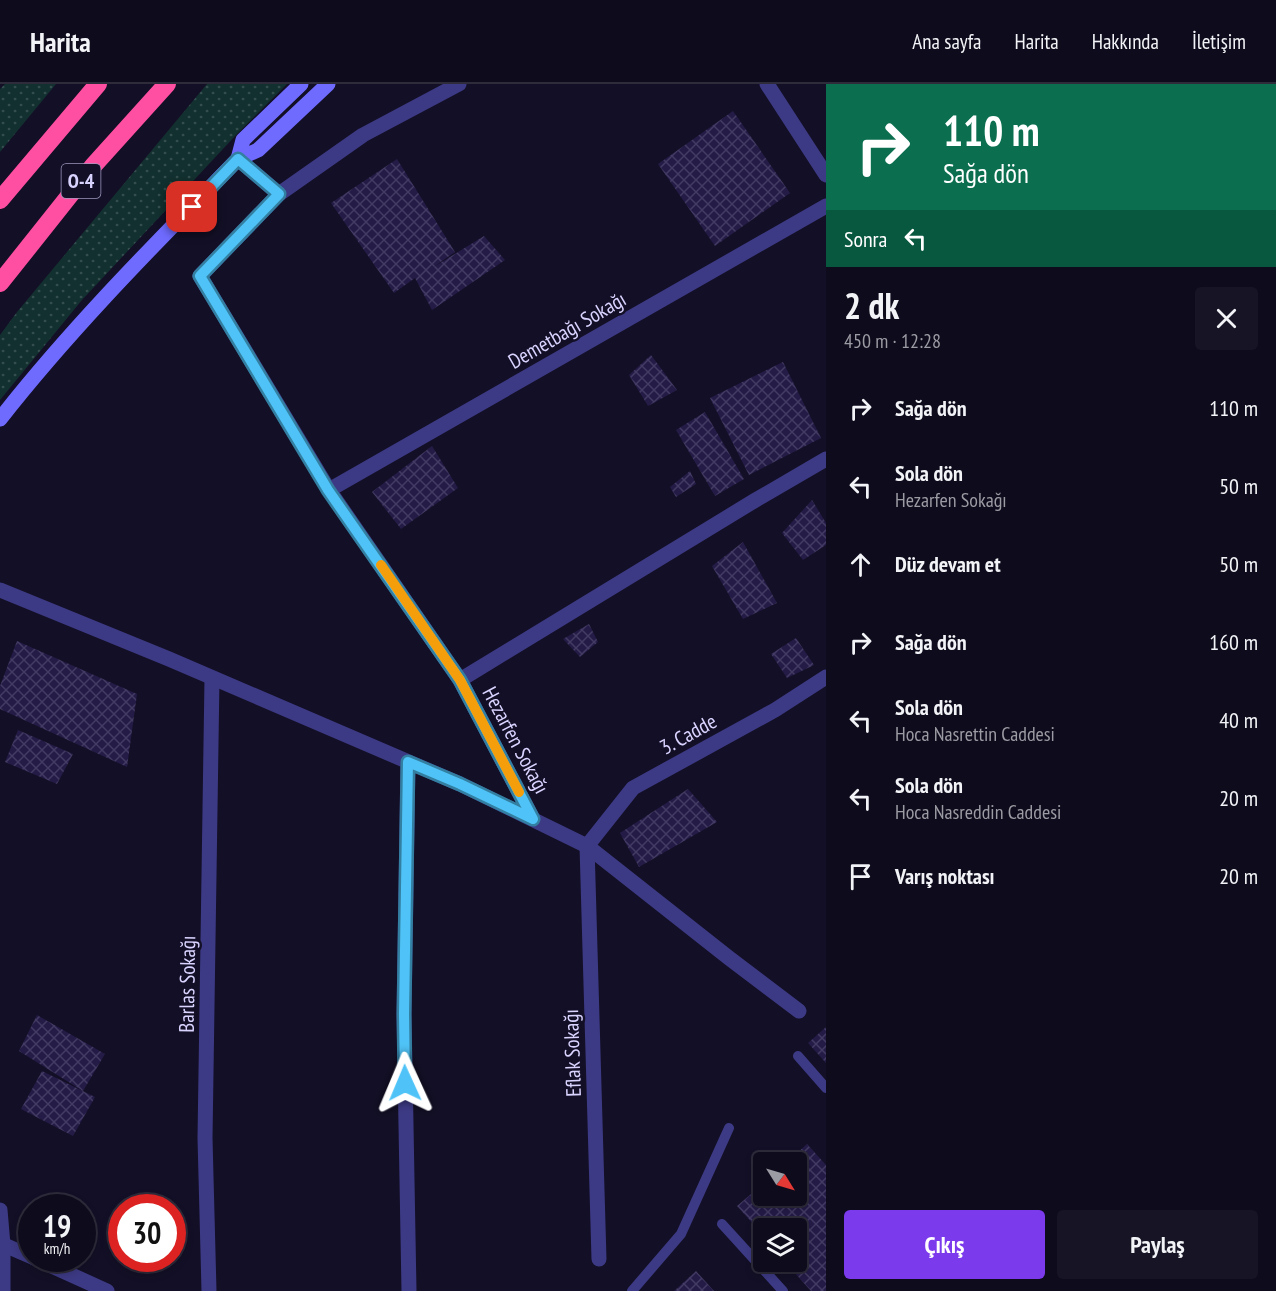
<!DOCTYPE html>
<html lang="tr">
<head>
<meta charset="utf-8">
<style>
  :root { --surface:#0e0b1c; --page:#171425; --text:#f1f3f6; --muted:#9b9ba3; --line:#2e2b3b; --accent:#7c3aed }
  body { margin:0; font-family:"PT Sans Narrow",sans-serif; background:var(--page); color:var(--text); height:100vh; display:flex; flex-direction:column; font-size:22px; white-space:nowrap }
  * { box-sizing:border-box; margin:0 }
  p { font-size:20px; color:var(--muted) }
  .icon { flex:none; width:33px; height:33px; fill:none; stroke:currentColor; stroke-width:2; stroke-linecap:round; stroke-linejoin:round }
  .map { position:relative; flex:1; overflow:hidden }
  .details { display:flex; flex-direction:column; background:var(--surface); width:450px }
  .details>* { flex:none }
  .guide { background:#0b6e4f; color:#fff; overflow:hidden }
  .needle { width:39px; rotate:127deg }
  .tools { position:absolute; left:753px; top:1068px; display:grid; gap:12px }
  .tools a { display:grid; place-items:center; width:54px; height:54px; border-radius:6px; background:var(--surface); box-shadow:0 3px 9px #0003,0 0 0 2px var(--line); font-size:30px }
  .speed { position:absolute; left:18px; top:1110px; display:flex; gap:12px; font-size:30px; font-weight:700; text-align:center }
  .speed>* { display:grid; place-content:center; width:78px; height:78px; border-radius:50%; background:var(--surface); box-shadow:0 3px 9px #0003,0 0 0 2px var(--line); line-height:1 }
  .speed small { font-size:15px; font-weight:400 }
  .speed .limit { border:9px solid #d22; background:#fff; color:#111 }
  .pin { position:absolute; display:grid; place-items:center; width:51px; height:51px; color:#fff; margin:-26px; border-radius:12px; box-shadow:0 3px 9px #0006 }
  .me { position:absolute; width:66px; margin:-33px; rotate:359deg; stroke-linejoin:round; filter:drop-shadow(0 0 4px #0008) }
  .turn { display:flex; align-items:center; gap:21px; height:126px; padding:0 18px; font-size:27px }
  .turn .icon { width:78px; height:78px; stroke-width:2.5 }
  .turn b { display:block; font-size:42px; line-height:51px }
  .then { display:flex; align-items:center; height:57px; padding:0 18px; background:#0003; gap:12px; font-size:22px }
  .round { display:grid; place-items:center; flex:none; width:63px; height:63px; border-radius:6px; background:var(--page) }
  .summary { display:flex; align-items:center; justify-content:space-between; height:102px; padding:0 18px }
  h1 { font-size:36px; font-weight:800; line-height:45px }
  .button { display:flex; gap:12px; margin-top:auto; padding:12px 18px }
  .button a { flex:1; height:69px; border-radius:6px; background:var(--accent); color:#fff; font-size:24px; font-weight:800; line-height:69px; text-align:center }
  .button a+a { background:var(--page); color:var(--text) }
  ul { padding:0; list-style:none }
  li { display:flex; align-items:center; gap:18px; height:78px; padding:0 18px }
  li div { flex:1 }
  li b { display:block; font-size:22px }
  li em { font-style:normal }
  header { display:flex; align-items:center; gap:36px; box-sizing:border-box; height:84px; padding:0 30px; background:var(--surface); border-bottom:2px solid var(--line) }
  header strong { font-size:28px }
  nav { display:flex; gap:33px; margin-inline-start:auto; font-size:21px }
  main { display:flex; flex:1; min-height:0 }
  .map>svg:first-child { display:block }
  .grass { fill:url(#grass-dots) }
  .building { fill:url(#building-cross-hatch) }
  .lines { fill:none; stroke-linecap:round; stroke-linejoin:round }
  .service { stroke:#3d3a85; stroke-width:10 }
  .minor { stroke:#3d3a85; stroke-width:15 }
  .secondary { stroke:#6f6bff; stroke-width:15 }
  .motorway { stroke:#ff4fa3; stroke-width:18 }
  .route-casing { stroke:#337fa1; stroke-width:15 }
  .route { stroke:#4fc3f7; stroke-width:10 }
  .slow { stroke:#f59e0b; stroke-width:10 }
  .labels { text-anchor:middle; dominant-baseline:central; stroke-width:5; stroke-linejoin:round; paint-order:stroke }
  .shield { fill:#130f26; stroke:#9e99be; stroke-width:1.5 }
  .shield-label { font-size:20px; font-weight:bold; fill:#d9d4ff }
  .street-label { font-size:21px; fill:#d9d4ff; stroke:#130f26 }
</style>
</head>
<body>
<header>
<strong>Harita</strong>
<nav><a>Ana sayfa</a><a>Harita</a><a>Hakkında</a><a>İletişim</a></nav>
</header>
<main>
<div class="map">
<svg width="826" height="1207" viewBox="0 0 826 1207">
  <defs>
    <pattern id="grass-dots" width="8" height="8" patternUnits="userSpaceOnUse" patternTransform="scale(1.5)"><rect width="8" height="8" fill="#12302f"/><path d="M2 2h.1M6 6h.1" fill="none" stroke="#344d4e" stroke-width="1.8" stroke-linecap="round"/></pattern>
    <pattern id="building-cross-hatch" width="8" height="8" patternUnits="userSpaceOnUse" patternTransform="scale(1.5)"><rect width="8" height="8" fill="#241b47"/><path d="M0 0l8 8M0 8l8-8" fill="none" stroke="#433b63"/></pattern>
  </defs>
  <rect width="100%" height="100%" fill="#130f26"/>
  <g class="grass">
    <polygon points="5,0 56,0 0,68 0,5"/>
    <polygon points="207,0 287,0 237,50 82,216 0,316 0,251 17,228"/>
  </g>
  <g class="building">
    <polygon points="733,27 790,109 715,162 658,80"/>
    <polygon points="397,75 455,168 432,184 484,152 505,176 432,226 415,194 394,209 331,119"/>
    <polygon points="651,271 677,306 648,322 629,291"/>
    <polygon points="783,278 821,354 749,391 710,314"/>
    <polygon points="705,328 744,395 715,412 676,346"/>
    <polygon points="432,362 458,404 401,445 372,408"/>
    <polygon points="690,387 696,400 676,413 670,403"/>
    <polygon points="812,416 826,439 826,461 803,476 782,449"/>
    <polygon points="743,458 777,519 743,535 712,482"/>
    <polygon points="589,540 598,558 580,573 563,555"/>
    <polygon points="796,554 814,581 787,594 771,570"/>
    <polygon points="17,557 137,610 127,683 0,625 0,602"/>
    <polygon points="18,646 73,670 57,700 5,678"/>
    <polygon points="688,705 717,738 639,783 620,749"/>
    <polygon points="37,931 105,970 83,1007 19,967"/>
    <polygon points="826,943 826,979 808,959"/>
    <polygon points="42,987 95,1013 73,1052 21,1025"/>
    <polygon points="807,1060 826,1081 826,1207 811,1207 785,1178 796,1178 796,1144 764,1144 764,1152 737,1122 764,1099 764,1112 796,1112 796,1078 787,1078"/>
    <polygon points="696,1187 714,1207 674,1207"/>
  </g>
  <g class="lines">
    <g class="service">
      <polyline points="798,972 826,1004"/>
      <polyline points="722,1140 783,1207"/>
      <polyline points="632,1207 681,1150 729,1044"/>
    </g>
    <g class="minor">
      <polyline points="459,0 363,51 279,110 200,192 329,406 460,596 754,417 826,375"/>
      <polyline points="767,0 826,91"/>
      <polyline points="238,75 279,110"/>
      <polyline points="329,406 826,122"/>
      <polyline points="0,506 169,575 460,700 587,762 729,874 799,927"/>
      <polyline points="460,596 533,735"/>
      <polyline points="408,678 404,930 409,1207"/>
      <polyline points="0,1126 3,1161 3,1207"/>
      <polyline points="0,1159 32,1173"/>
      <polyline points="34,1174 107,1207"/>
      <polyline points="599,1175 587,762 633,704 775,626 826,593"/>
      <polyline points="209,1207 205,1054 212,594"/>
    </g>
    <g class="secondary">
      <polyline points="238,75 243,56 301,0"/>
      <path d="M0,335C73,242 156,159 238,75L258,66L328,0"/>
    </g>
    <g class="motorway">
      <polyline points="0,116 98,0"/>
      <polyline points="0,199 93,82 167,0"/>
    </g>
  </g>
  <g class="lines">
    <g class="route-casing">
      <polyline id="route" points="192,123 238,75 279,110 200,192 328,406 460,596 533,735 460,700 408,678 404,930 405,999"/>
    </g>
    <use href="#route" class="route"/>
    <polyline class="slow" points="381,481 460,596 519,708"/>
  </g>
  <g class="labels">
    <rect class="shield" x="61.5" y="80" width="39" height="34" rx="4.5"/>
    <g class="shield-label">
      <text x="81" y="97">O-4</text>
    </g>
    <g class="street-label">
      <text transform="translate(567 246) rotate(-30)">Demetbağı Sokağı</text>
      <text transform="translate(688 650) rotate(-29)">3. Cadde</text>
      <text transform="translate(516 656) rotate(62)">Hezarfen Sokağı</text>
      <text transform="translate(187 900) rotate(-89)">Barlas Sokağı</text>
      <text transform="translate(572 969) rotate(-92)">Eflak Sokağı</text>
    </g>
  </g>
</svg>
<div class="tools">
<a><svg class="needle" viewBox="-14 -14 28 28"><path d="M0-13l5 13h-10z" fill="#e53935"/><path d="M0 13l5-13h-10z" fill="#9b9ba3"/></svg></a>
<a><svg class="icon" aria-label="layers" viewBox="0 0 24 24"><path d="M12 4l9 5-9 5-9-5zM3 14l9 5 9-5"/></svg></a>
</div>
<div class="speed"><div>19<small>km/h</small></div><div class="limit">30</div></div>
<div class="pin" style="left:192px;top:123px;background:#d93025"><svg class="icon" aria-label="arrive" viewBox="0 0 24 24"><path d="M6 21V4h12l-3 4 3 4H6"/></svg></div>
<svg class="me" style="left:405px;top:999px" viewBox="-20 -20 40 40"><path d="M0-17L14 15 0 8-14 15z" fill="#4fc3f7" stroke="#fff" stroke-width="4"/></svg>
</div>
<section class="details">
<div class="guide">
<div class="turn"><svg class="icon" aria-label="right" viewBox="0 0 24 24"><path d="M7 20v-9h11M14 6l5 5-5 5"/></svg><div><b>110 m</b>Sağa dön</div></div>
<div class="then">Sonra<svg class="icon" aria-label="left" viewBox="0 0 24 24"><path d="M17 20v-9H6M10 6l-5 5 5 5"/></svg></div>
</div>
<div class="summary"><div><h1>2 dk</h1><p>450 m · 12:28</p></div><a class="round"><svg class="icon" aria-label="close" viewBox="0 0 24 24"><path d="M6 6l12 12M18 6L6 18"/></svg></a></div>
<ul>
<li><svg class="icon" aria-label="right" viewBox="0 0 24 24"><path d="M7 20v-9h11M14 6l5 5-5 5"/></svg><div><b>Sağa dön</b></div><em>110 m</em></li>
<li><svg class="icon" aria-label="left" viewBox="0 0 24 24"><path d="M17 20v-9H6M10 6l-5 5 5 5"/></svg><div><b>Sola dön</b><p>Hezarfen Sokağı</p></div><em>50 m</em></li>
<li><svg class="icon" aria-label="ahead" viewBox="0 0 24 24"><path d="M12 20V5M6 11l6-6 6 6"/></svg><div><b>Düz devam et</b></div><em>50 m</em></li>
<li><svg class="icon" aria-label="right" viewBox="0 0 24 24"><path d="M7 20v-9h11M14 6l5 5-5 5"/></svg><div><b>Sağa dön</b></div><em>160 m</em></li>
<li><svg class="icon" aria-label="left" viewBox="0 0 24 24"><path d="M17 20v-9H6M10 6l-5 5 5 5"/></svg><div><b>Sola dön</b><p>Hoca Nasrettin Caddesi</p></div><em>40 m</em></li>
<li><svg class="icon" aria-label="left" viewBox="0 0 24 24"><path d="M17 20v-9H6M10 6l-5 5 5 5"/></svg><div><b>Sola dön</b><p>Hoca Nasreddin Caddesi</p></div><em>20 m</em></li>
<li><svg class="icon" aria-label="arrive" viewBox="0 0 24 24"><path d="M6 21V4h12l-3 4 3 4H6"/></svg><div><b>Varış noktası</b></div><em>20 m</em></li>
</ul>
<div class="button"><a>Çıkış</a><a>Paylaş</a></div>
</section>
</main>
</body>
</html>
